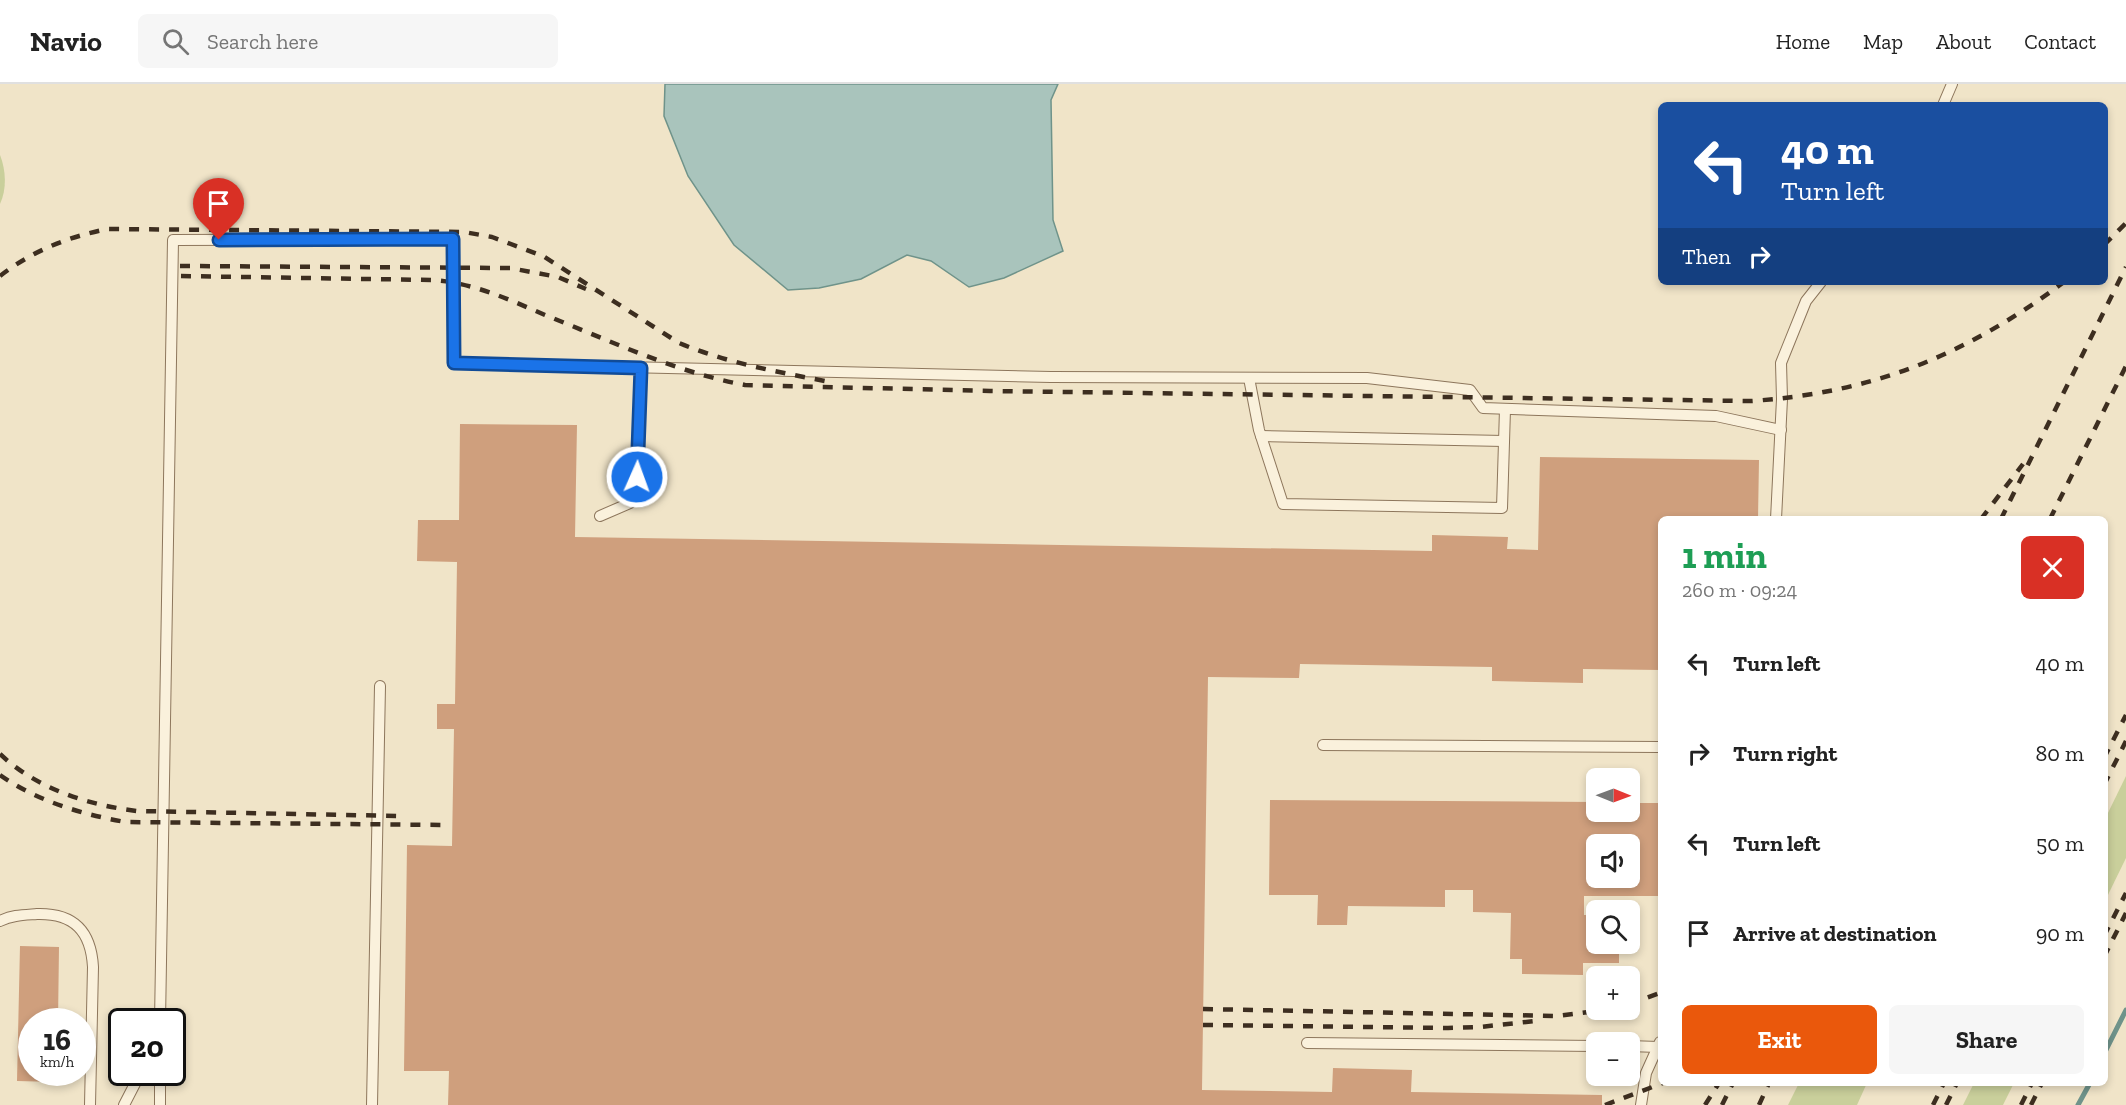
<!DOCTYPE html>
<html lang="en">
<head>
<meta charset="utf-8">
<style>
  :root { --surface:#fff; --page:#f6f6f6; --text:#222; --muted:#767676; --line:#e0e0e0; --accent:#ea580c }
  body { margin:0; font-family:"Zilla Slab",serif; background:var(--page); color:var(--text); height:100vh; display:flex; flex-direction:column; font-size:22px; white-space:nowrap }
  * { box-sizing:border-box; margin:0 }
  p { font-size:20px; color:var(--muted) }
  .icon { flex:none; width:33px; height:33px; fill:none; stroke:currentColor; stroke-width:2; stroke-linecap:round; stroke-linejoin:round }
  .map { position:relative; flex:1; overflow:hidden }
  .drawer { position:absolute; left:1658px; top:432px; width:450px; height:570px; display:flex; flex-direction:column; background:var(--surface); border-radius:9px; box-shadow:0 3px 9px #0003 }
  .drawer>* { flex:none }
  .top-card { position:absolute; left:1658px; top:18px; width:450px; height:183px; border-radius:9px; box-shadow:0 3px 9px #0003; background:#1a4fa0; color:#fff; overflow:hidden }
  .needle { width:39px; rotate:91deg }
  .controls { position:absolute; left:1586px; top:684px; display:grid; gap:12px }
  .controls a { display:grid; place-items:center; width:54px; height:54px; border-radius:9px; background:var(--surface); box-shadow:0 3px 9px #0003; font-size:30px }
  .speed { position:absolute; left:18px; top:924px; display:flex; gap:12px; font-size:30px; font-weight:700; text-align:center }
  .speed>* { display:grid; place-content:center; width:78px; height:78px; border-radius:50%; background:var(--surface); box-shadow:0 3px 9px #0003; line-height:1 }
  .speed small { font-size:15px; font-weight:400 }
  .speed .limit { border:3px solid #111; border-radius:9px; background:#fff; color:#111 }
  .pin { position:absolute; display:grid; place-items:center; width:51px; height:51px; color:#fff; margin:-62px -26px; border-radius:50% 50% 50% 0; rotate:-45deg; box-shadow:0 0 6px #0007 }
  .pin .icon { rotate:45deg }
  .me { position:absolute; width:66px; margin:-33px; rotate:2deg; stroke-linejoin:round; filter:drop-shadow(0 0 4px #0008) }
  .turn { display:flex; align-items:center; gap:21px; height:126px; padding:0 24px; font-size:27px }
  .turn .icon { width:78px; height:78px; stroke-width:2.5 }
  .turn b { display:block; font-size:42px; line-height:51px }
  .then { display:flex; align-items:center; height:57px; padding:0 24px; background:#0003; gap:12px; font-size:22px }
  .round { display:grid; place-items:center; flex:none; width:63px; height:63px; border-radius:9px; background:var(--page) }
  .summary { display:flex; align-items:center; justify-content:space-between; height:102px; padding:0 24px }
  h1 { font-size:36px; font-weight:800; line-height:45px; color:#1e9e55 }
  .cta { display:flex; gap:12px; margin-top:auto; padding:12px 24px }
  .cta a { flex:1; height:69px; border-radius:9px; background:var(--accent); color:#fff; font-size:24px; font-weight:800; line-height:69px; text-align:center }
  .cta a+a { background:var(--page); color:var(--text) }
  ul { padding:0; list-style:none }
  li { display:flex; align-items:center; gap:18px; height:90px; padding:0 24px }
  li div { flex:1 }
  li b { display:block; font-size:22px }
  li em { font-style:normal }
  header { display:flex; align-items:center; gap:36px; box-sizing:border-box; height:84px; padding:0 30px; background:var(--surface); border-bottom:2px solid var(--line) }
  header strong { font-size:28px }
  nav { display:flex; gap:33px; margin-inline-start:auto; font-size:21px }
  .search { width:420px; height:54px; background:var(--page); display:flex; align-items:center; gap:15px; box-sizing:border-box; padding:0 21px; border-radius:9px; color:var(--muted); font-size:22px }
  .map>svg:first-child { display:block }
  .green { fill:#c9cf9b }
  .water { fill:#a9c4bc; stroke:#6f938a; stroke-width:1.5 }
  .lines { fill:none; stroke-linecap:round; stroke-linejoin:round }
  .stream { stroke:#6f938a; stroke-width:5 }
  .building { fill:#cf9f7d; fill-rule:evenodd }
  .service-casing { stroke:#8d765c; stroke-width:12 }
  .service { stroke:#faf1dc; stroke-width:10 }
  .rail { stroke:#3d2e20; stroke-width:4.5; stroke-dasharray:10 10; stroke-linecap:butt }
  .route-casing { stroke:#114b97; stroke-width:15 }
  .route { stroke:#1a73e8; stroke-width:10 }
</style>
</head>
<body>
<header>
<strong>Navio</strong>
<div class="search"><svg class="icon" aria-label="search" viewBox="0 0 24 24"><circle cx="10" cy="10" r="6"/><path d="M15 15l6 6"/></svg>Search here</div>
<nav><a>Home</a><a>Map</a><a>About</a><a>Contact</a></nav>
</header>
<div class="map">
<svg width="2126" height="1021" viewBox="0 0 2126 1021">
  <rect width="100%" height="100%" fill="#f0e4c8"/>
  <g class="green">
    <path d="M0,71C6,86 7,105 0,120Z"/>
    <polygon points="2126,692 2126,774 2105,817 2105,735"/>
    <polygon points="1799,999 1867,999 1857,1021 1788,1021"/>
    <polygon points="1974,999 2014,999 2003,1021 1963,1021"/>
  </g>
  <polygon class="water" points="665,0 1058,0 1051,16 1053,136 1063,167 1004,194 969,203 931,177 907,171 861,195 819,204 788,206 734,161 688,92 664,32"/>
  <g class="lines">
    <g class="stream">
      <polyline points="2104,970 2126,926"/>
      <polyline points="2078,1021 2090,999"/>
    </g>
  </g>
  <g class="building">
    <polygon points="460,340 577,341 575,453 1432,467 1432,451 1508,453 1507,465 1538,466 1540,373 1759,376 1758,435 1660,435 1660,586 1583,585 1583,599 1492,597 1492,583 1300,580 1299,594 1208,593 1202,1006 1332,1008 1333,984 1412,986 1411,1008 1602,1011 1602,1021 448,1021 449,987 404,987 407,761 452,762 454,645 437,645 437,620 455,620 457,478 417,477 418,436 459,436"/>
    <path d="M1270,716L1596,718V728H1629V719H1660V812H1584V831H1596V860H1619V879H1583V891L1522,890V875H1510L1511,829L1473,828V806H1445V823L1348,822L1347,841H1317L1318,811H1269ZM1596,760H1629V794H1596Z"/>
    <polygon points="20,862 59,863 58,938 32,938 32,988 56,988 56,998 17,997"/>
  </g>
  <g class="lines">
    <g class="service-casing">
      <g id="service">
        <polyline points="1943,21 1952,0"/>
        <polyline points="1249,294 1259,346 1283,420 1502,424 1505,325"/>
        <polyline points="1261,352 1504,357"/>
        <polyline points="600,432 630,419 637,393 641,284"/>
        <polyline points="1776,435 1782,315 1781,279 1806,217 1821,198"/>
        <polyline points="1323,661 1660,663"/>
        <path d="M0,837C12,831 24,831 37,830C74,829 91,847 93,883L90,1021"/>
        <polyline points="160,938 173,156 453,155 454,279 1051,293 1367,294 1470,306 1483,324 1716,332 1781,346"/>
        <polyline points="1307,959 1596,962"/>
        <polyline points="1629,962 1658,963"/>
        <polyline points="124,1021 141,988"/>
        <polyline points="160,1021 160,988"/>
        <polyline points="372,1021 380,602"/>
        <polyline points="1641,1021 1646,989 1660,958"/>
      </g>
    </g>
    <use href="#service" class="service"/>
    <g class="rail">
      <polyline points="2104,161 2126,139"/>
      <polyline points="180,182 510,184 558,193 586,205"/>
      <path d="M0,192C32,167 68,153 107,145L464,148L492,153L543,172L679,259C727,279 778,288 830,298"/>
      <path d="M181,192L431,196C471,198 508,215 545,231C611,257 675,288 745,301L990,307L1751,317C1873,309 1966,271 2064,198"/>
      <polyline points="1981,435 2023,380"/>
      <polyline points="2001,435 2126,183"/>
      <polyline points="2050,435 2126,282"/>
      <path d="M0,670C37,705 88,721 137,727L402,732"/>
      <polyline points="2104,674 2126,631"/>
      <path d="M0,691C37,717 81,730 125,738L449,741"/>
      <polyline points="2104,701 2126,657"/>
      <polyline points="2104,852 2126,809"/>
      <polyline points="2104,873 2126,829"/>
      <polyline points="1629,920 1660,909"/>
      <polyline points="1203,925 1557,932 1604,926"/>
      <polyline points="1203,941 1448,944 1480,943 1535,937"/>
      <polyline points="1605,1021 1663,999"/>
      <polyline points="1705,1021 1719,999"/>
      <polyline points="1722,1021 1733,999"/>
      <polyline points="1759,1021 1769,999"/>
      <polyline points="1933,1021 1944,999"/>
      <polyline points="1946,1021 1957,999"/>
      <polyline points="2021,1021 2032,999"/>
      <polyline points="2031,1021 2042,999"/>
    </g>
  </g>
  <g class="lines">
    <g class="route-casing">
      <polyline id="route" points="219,156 453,155 454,279 641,284 637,393"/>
    </g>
    <use href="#route" class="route"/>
  </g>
</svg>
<div class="controls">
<a><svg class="needle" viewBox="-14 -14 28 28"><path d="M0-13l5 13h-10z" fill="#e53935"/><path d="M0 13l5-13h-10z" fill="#767676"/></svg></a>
<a><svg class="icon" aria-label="sound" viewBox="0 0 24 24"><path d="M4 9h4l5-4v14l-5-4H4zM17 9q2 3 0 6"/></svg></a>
<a><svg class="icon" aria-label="search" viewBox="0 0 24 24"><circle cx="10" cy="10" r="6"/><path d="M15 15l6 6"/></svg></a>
<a>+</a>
<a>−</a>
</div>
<div class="speed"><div>16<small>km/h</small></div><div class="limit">20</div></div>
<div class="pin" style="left:219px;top:156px;background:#d93025"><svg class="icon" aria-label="arrive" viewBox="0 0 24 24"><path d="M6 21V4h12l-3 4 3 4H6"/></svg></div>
<svg class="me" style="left:637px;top:393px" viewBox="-20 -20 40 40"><circle r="17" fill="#1a73e8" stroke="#fff" stroke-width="3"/><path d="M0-11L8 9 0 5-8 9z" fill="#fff"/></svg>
<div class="top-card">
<div class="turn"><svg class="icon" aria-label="left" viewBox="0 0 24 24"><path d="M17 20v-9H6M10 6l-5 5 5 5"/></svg><div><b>40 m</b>Turn left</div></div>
<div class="then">Then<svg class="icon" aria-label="right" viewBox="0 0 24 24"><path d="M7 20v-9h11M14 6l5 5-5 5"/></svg></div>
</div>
<section class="drawer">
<div class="summary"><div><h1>1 min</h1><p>260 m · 09:24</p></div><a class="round" style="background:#d93025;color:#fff"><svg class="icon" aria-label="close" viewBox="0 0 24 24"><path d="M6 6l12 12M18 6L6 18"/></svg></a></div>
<ul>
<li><svg class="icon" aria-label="left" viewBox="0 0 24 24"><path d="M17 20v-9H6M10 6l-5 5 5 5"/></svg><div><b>Turn left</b></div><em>40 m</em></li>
<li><svg class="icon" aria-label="right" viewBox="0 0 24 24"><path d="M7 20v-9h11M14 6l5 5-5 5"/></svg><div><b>Turn right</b></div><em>80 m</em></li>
<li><svg class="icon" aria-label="left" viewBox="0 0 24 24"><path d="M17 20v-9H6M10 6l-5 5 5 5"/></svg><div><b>Turn left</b></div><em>50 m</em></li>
<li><svg class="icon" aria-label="arrive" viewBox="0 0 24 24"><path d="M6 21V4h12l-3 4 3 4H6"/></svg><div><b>Arrive at destination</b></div><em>90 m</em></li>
</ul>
<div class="cta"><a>Exit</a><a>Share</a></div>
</section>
</div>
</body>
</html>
